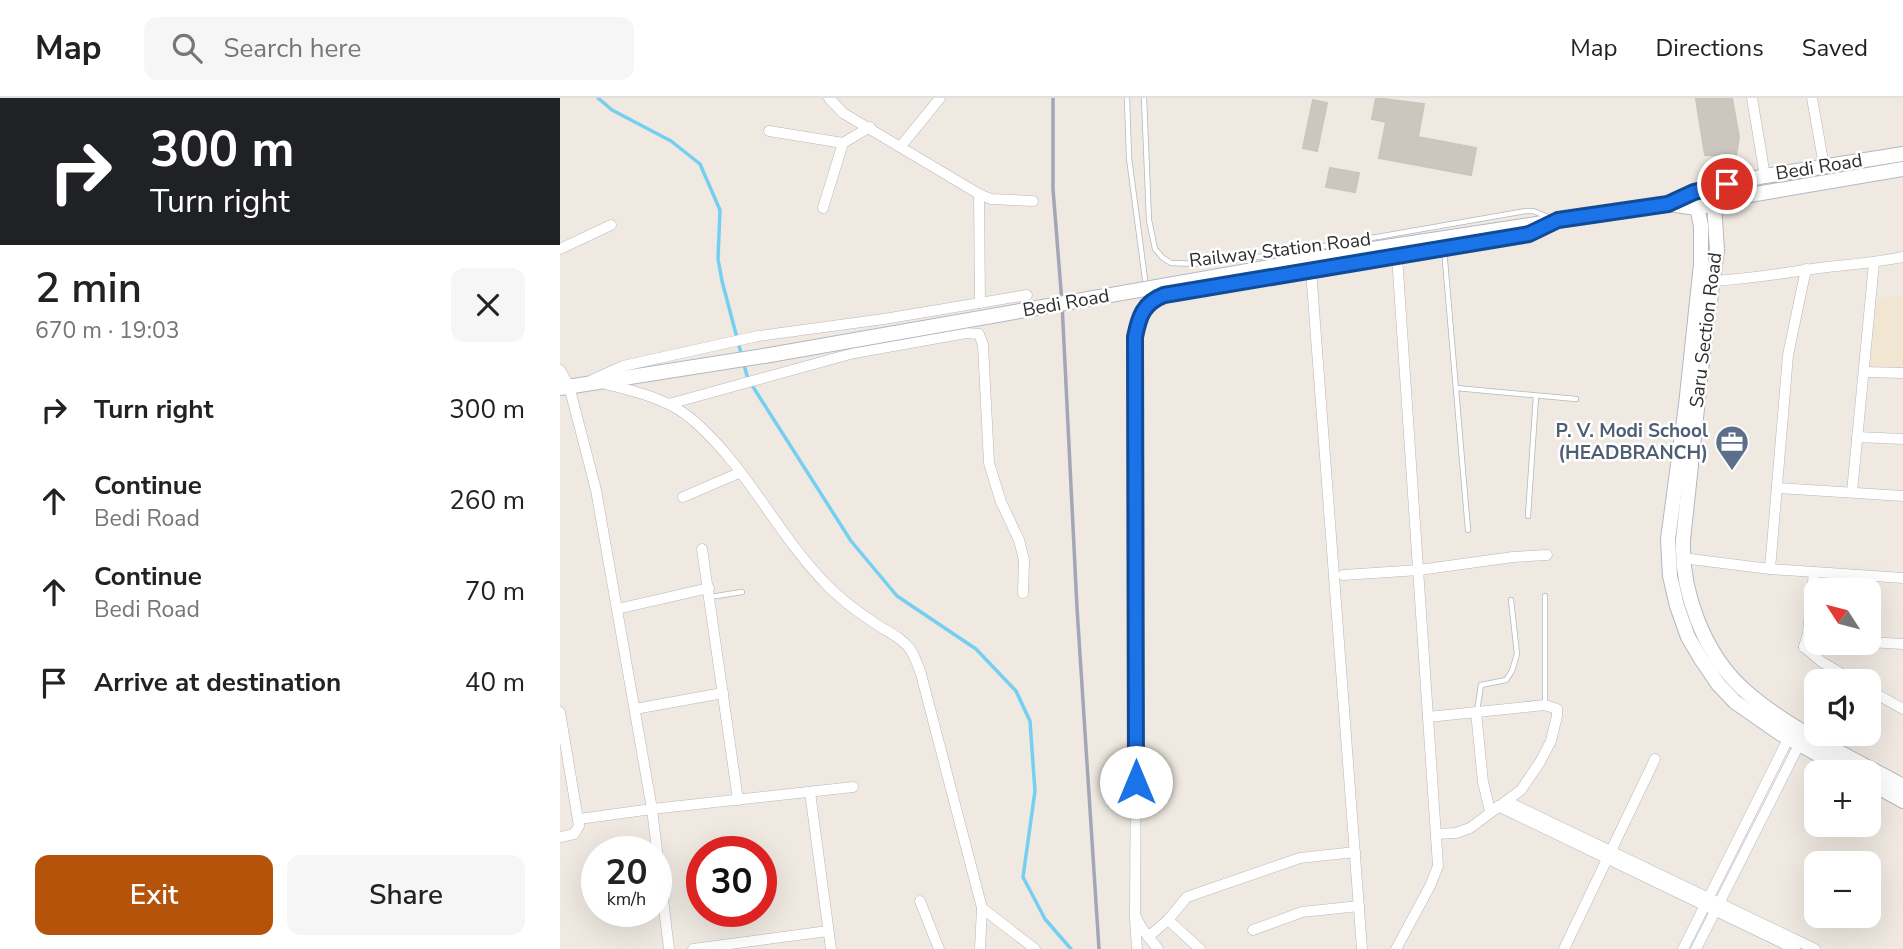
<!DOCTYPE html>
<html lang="en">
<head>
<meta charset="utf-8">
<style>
  :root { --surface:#fff; --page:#f6f6f6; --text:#222; --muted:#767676; --line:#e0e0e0; --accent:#b45309 }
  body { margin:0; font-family:"Nunito Sans",sans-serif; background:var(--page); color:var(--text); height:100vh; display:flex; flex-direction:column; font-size:26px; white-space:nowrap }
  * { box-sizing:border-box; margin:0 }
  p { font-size:23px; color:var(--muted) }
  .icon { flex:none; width:38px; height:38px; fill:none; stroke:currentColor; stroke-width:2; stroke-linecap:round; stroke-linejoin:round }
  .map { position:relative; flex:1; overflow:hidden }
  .details { display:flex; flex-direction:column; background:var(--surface); width:560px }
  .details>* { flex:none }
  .banner { background:#202124; color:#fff; overflow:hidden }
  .needle { width:46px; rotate:306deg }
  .tools { position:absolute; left:1244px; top:480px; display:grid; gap:14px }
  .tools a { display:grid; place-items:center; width:77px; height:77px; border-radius:14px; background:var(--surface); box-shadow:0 7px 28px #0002; font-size:35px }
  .speed { position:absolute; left:21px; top:738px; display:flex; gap:14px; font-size:35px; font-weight:700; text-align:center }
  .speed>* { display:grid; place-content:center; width:91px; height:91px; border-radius:50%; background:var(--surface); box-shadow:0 7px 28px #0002; line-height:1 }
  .speed small { font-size:18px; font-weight:400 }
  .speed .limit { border:10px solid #d22; background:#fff; color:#111 }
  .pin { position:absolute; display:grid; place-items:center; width:60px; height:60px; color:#fff; margin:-30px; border:4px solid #fff; border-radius:50%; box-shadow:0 2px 7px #0007 }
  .me { position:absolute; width:77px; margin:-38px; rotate:0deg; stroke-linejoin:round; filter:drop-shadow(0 0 5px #0008) }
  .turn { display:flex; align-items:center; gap:24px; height:147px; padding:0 35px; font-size:32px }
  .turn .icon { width:91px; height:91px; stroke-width:2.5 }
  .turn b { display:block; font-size:49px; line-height:60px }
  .round { display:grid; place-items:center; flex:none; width:74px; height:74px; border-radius:14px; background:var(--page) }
  .headline { display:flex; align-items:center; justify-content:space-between; height:119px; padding:0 35px }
  h1 { font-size:42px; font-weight:600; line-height:52px }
  .button { display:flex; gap:14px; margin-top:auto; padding:14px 35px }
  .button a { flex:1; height:80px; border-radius:14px; background:var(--accent); color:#fff; font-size:28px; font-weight:600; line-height:80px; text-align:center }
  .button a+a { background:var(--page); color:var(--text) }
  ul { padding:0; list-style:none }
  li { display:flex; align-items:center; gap:21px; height:91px; padding:0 35px }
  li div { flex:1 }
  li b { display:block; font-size:26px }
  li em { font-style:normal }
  header { display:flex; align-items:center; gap:42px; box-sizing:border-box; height:98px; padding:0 35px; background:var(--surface); border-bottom:2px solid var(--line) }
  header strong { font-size:33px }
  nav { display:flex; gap:38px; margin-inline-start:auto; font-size:24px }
  .search { width:490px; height:63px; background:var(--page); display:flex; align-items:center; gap:18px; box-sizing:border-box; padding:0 24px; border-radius:14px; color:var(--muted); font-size:26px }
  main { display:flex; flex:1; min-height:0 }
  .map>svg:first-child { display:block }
  .education { fill:#f0e6d1 }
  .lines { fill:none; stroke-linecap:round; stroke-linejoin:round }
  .stream { stroke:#75cff0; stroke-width:3.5 }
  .building { fill:#cbc7bf; stroke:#cbc5ba; stroke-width:2 }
  .lane-casing { stroke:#b4b7c1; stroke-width:6 }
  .street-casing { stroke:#b4b7c1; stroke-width:11 }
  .secondary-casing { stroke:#b4b7c1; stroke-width:16 }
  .lane { stroke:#fff; stroke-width:4.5 }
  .street { stroke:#fff; stroke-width:10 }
  .secondary { stroke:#fff; stroke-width:14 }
  .rail { stroke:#a3a6b8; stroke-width:3.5 }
  .secondary-bridge-casing { stroke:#b4b7c1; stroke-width:16; stroke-linecap:butt }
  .secondary-bridge { stroke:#fff; stroke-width:14 }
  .route-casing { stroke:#114b97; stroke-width:18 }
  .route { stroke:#1a73e8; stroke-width:12 }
  .labels { text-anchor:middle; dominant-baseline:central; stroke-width:5; stroke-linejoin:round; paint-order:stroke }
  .street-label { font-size:19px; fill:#2e2e2e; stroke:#fff }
  .service-label { font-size:19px; font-weight:bold; fill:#4e5e75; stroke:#fff; text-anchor:end }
</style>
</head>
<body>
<header>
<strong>Map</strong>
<div class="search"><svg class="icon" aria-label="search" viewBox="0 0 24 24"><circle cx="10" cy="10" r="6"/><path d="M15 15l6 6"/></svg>Search here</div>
<nav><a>Map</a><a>Directions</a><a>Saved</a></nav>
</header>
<main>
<section class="details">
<div class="banner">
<div class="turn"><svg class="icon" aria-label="right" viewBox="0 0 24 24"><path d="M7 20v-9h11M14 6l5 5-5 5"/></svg><div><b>300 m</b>Turn right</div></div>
</div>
<div class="headline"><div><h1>2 min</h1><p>670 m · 19:03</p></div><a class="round"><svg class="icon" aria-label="close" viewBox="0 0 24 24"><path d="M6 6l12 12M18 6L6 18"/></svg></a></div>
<ul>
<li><svg class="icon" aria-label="right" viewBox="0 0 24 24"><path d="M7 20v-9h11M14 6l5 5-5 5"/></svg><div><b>Turn right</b></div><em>300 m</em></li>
<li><svg class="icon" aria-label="ahead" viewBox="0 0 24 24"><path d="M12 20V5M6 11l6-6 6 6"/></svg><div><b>Continue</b><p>Bedi Road</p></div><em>260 m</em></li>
<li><svg class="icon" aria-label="ahead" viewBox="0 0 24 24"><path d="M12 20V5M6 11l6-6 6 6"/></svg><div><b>Continue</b><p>Bedi Road</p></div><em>70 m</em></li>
<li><svg class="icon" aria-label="arrive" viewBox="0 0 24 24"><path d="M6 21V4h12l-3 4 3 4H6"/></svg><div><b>Arrive at destination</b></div><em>40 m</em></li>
</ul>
<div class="button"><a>Exit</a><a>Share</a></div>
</section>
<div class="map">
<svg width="1343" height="851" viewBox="0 0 1343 851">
  <rect width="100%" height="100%" fill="#efe9e1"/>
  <polygon class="education" points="1343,197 1343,273 1304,272 1316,201"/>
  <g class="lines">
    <g class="stream">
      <polyline points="38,0 52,12 111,43 140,66 160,112 158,161 162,183 182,259"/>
      <polyline points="184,267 188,281 291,443 337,498 416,551 456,593 470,623 475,693 463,779 485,821 511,851"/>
    </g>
  </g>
  <g class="building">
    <polygon points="816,0 864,6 858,39 916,50 911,77 819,60 826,24 812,21"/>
    <polygon points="1142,0 1172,0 1179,39 1176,58 1145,57 1136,1"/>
    <polygon points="753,2 767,5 757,53 743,50"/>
    <polygon points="770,70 799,75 795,94 766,89"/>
  </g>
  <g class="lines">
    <g class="lane-casing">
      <g id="lane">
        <polyline points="567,0 569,60 588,204"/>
        <polyline points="584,0 589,122 595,151 603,160 611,165 640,166 714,157 966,113 973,113 991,120"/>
        <polyline points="884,151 908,432"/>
        <polyline points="896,290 1016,301"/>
        <polyline points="968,418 976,298"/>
        <polyline points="985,498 985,606"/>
        <polyline points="150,499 182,494"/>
        <polyline points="917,613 921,587 946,582 952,573 957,556 951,502"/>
      </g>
    </g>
    <g class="street-casing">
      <g id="street">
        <polyline points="269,0 283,15 419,96 431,101 473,103"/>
        <polyline points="1192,0 1205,78"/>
        <polyline points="1252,0 1264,68"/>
        <polyline points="209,33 283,45"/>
        <polyline points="341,48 380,0"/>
        <polyline points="419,96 420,205"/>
        <polyline points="263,110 283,45 310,29"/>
        <polyline points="0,151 51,127"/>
        <polyline points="751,172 802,851"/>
        <path d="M1152,183C1185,181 1213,177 1245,172C1278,167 1310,166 1343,159"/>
        <polyline points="0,272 9,288 36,392 92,711 109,851"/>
        <polyline points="1304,274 1343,275"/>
        <polyline points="32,282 63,268 198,238 324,221 467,197"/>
        <path d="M46,286C77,294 109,301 134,323C187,369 217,436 266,486C280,501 298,514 316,526C328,534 341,539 350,551C355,558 358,568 361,576L422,810L420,851"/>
        <polyline points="109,306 294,255 406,235 419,236 423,247 429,365 441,404 459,442 464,462 463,495"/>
        <polyline points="1297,339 1343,341"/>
        <polyline points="1218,390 1343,398"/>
        <polyline points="1292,394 1314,165"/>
        <polyline points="123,399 179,375"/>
        <polyline points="142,451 178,702"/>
        <polyline points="1122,460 1210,471 1343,480"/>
        <polyline points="1210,471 1228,257 1246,171"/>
        <polyline points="783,477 859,472 953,459 987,457"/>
        <polyline points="57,511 149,490"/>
        <polyline points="1309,544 1343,546"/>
        <polyline points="1244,549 1248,535 1254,474"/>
        <polyline points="1244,549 1262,564 1294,583"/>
        <polyline points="1244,549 1258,544"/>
        <polyline points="1309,592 1343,611"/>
        <polyline points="75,611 163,595"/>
        <polyline points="0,614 19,728 14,736 0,739"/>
        <polyline points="916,614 923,684 930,713"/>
        <polyline points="868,619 985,607 997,611 997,618 991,643 980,664 961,692 910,730 896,735 876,736"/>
        <polyline points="250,694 271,851"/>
        <polyline points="946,703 1255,851"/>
        <polyline points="938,708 1235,851"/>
        <polyline points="19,721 92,711 293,689"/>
        <polyline points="360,803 379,851"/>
        <polyline points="422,810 475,851"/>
        <polyline points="575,820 577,851"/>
        <polyline points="608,822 640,851"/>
        <polyline points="693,832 742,814 799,808"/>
        <polyline points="588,839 608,822 627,799 740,760 795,754"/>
        <polyline points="133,851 268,833"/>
        <path d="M598,851L581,829L575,817L577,453L575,239C578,219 583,205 604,197L969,136L986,128"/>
        <polyline points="836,851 870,788 878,768 837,158"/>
        <polyline points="1004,851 1095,661"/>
        <polyline points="1123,851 1231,635"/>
        <polyline points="1136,851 1241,643"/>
      </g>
    </g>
    <g class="secondary-casing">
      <g id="secondary">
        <path d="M1153,90L1157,152L1143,254L1123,442C1121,494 1144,555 1183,591C1226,630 1292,660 1343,688"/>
        <polyline points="1145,91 1205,78 1343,56"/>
        <polyline points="1134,94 1141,128 1141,166 1126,307 1108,441 1110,478 1117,508 1128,539 1141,561 1158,586 1175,604 1221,636 1290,674"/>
        <polyline points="806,152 1108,106 1137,110 1184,98 1343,71"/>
        <polyline points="0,290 204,258"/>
        <polyline points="1309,684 1343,703"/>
      </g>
    </g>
    <use href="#lane" class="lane"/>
    <use href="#street" class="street"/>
    <use href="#secondary" class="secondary"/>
    <polyline class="rail" points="493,0 493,91 502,205 517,510 539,851"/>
    <g class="secondary-bridge-casing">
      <polyline id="secondary-bridge" points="204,258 806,152"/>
    </g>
    <use href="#secondary-bridge" class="secondary-bridge"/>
  </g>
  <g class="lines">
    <g class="route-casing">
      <path id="route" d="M576,684L575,239C579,219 583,205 604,197L969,136L998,122L1108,106L1134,94L1167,86"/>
    </g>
    <use href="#route" class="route"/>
  </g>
  <defs>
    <g id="office-pin" transform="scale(1.75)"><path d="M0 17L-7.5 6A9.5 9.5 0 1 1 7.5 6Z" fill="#5c6f8a" stroke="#fff"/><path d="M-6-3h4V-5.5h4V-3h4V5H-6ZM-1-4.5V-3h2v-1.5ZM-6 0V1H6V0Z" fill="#fff"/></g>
  </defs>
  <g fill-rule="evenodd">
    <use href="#office-pin" x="1172" y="344"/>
  </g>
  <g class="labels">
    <g class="street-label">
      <text transform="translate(1259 69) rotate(-9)">Bedi Road</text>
      <text transform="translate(720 152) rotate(-7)">Railway Station Road</text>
      <text transform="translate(506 205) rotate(-10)">Bedi Road</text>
      <text transform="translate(1146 232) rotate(-83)">Saru Section Road</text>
    </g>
    <g class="service-label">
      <text x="1148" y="333">P. V. Modi School<tspan x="1148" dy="22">(HEADBRANCH)</tspan></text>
    </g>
  </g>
</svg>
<div class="tools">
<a><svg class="needle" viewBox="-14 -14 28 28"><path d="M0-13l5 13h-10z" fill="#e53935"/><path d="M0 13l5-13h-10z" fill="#767676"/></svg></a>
<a><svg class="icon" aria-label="sound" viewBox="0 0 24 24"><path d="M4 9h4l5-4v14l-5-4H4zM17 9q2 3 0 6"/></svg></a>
<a>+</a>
<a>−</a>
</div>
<div class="speed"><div>20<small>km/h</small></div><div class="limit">30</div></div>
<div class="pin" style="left:1167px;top:86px;background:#d93025"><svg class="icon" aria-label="arrive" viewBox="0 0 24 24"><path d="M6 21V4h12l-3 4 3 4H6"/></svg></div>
<svg class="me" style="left:576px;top:684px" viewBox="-20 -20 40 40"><circle r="19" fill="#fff"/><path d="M0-13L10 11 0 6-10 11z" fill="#1a73e8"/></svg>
</div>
</main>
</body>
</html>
